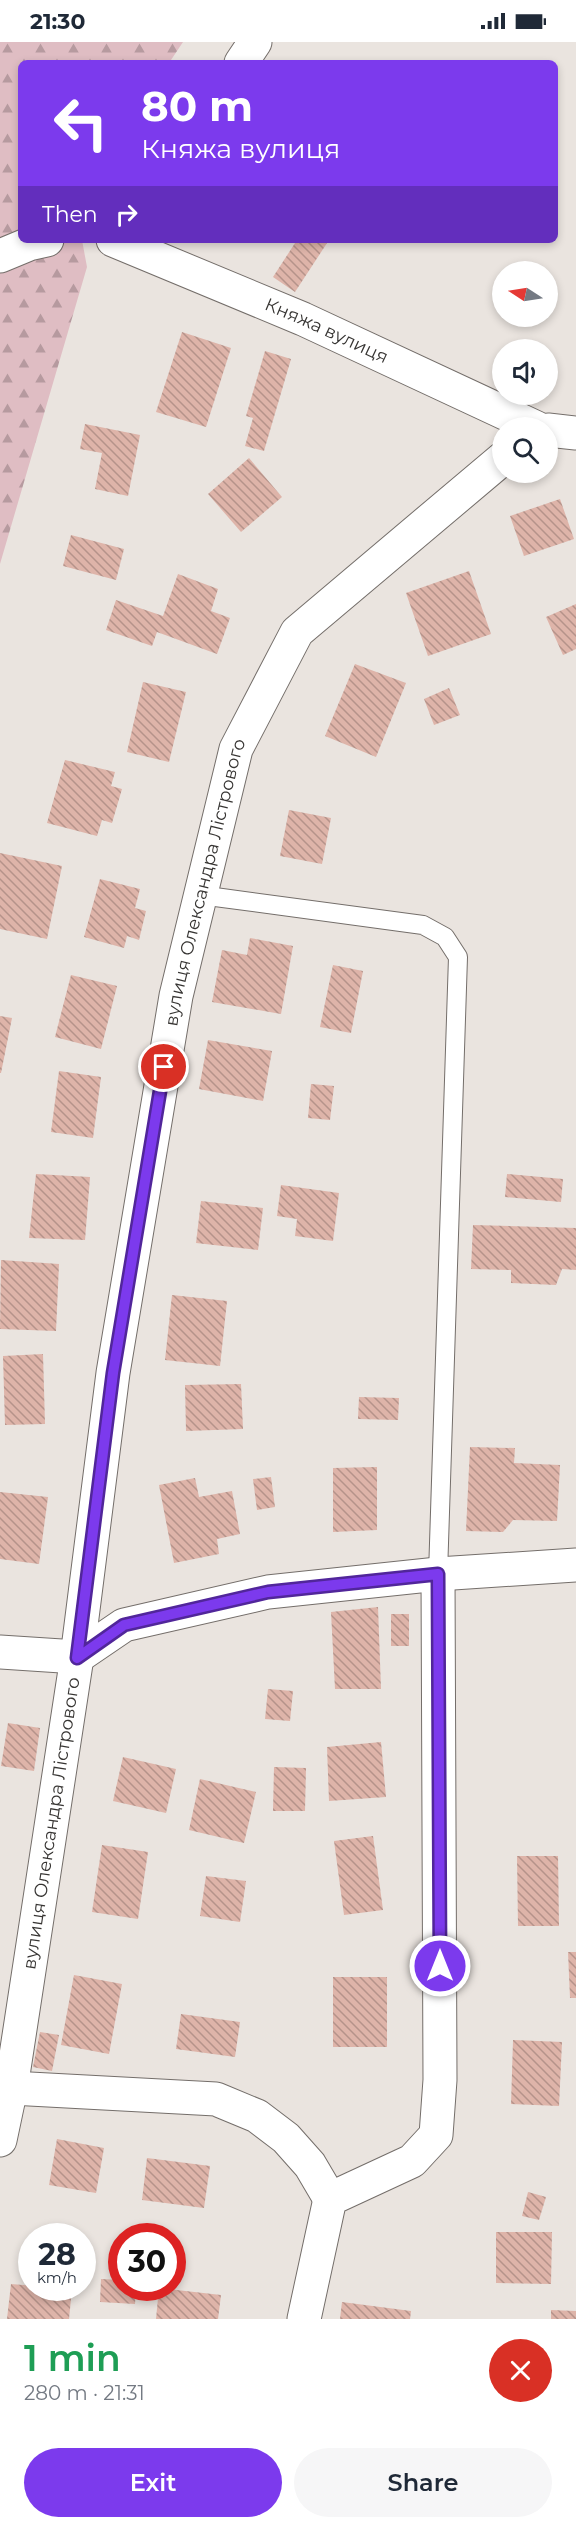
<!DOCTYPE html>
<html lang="en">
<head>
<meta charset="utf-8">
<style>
  :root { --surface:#fff; --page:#f6f6f7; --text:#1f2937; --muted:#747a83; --accent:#7c3aed }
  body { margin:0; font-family:Montserrat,sans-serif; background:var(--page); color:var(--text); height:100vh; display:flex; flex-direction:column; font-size:22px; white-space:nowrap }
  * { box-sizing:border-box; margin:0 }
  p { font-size:20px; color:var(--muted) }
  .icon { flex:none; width:33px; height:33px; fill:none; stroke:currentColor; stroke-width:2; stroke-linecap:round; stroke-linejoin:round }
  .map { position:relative; height:2277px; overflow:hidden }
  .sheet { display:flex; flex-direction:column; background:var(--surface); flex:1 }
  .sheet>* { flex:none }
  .banner { position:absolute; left:18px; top:18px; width:540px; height:183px; border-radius:9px; box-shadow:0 3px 9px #0003; background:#7c3aed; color:#fff; overflow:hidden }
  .needle { width:39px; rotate:282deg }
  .controls { position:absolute; left:492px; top:219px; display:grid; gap:12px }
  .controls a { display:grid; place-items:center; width:66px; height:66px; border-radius:50%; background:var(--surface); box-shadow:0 3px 9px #0003; font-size:30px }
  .speed { position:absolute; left:18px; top:2181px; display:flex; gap:12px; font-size:30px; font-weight:700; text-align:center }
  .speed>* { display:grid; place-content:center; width:78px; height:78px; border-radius:50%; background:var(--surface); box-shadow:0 3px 9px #0003; line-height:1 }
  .speed small { font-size:15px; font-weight:400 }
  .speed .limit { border:9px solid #d22; background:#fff; color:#111 }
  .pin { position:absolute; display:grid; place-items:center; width:51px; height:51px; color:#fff; margin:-26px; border:3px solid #fff; border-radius:50%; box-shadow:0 2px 6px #0007 }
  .me { position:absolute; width:66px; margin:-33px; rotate:0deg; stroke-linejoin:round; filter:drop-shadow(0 0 4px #0008) }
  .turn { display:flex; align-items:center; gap:21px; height:126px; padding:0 24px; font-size:27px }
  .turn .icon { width:78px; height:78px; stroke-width:2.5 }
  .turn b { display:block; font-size:42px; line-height:51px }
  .then { display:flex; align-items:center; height:57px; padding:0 24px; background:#0003; gap:12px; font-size:22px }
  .round { display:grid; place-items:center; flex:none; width:63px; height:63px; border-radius:32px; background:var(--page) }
  .headline { display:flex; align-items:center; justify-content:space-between; height:102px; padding:0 24px }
  h1 { font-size:36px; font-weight:600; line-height:45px; color:#1e9e55 }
  .cta { display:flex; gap:12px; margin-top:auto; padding:12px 24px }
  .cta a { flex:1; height:69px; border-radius:36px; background:var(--accent); color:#fff; font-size:24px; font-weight:600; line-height:69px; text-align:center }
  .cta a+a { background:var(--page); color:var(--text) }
  .status { display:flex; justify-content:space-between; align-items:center; height:42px; padding:0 30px; background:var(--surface); direction:ltr }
  .status svg { height:16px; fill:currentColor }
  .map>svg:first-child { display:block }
  .forest { fill:url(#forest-firs) }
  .building { fill:url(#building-back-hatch) }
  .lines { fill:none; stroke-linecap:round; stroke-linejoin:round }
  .lane-casing { stroke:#746e6a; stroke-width:20 }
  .street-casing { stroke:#746e6a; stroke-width:35 }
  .lane { stroke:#fff; stroke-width:18 }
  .street { stroke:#fff; stroke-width:33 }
  .route-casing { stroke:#51269a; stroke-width:15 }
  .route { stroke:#7c3aed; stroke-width:10 }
  .labels { text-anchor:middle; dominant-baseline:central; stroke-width:6; stroke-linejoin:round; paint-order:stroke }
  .street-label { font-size:18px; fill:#373533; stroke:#eae4df }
</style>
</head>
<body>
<div class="status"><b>21:30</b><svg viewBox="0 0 49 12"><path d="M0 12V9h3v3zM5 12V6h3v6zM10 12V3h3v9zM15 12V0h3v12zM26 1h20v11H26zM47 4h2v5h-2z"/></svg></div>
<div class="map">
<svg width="576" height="2277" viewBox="0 0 576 2277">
  <defs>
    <pattern id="forest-firs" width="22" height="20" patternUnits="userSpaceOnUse" patternTransform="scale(1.5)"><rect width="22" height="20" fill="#dfbdc3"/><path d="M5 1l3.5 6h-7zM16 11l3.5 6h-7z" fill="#b69a9f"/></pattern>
    <pattern id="building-back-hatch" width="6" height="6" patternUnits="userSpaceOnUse" patternTransform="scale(1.5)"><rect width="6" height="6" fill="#deb4a9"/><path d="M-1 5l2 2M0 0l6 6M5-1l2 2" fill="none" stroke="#b5938a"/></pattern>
  </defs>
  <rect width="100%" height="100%" fill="#eae4df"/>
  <polygon class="forest" points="0,0 183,0 169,21 21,21 21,198 82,198 87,225 0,522"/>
  <g class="building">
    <polygon points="297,198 329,198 295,250 273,235"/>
    <polygon points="182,290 231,306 206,385 156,370"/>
    <polygon points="265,309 291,317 264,409 245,404 253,376 246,374"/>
    <polygon points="85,382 140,393 128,454 95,447 102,411 80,407"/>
    <polygon points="249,416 282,455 241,490 208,452"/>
    <polygon points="560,457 574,497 524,514 510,474"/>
    <polygon points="71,493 124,507 116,538 63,524"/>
    <polygon points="469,529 491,592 428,614 406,551"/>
    <polygon points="178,532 218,547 211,569 230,576 217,612 157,590 152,604 106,588 116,558 163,574"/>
    <polygon points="576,562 576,607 563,613 546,575"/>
    <polygon points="355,622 406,641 376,715 325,694"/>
    <polygon points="143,640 186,650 169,720 127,710"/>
    <polygon points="449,646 460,673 434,683 424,657"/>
    <polygon points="65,718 115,730 111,744 122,747 112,781 102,778 97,794 47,781"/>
    <polygon points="289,768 331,776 322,822 280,814"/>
    <polygon points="0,811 62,824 47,897 0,887"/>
    <polygon points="100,837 140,847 135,866 146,869 139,898 127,894 124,906 84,895"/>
    <polygon points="250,896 293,904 281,972 212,960 222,908 247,913"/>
    <polygon points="333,923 363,929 351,991 320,985"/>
    <polygon points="71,933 117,944 101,1007 55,995"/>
    <polygon points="0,974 12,976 1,1031 0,1031"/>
    <polygon points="208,998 272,1009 263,1059 199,1047"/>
    <polygon points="59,1029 101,1035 93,1096 51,1090"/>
    <polygon points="311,1042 334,1044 330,1078 308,1076"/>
    <polygon points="36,1132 90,1135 85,1198 29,1196"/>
    <polygon points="507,1132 563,1137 561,1160 505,1155"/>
    <polygon points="281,1143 339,1151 333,1199 295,1194 297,1177 277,1174"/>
    <polygon points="201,1159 263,1166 258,1208 196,1201"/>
    <polygon points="473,1183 576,1186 576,1228 562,1227 556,1243 511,1241 511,1228 471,1227"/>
    <polygon points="1,1218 59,1222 56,1289 0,1287"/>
    <polygon points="172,1253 227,1259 220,1324 165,1318"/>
    <polygon points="43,1312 45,1382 5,1383 3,1314"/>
    <polygon points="241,1342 243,1387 186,1389 185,1343"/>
    <polygon points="359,1355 399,1356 398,1378 358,1377"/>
    <polygon points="470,1405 515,1406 514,1421 560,1423 557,1479 513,1478 503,1490 466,1489"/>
    <polygon points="377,1425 377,1488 333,1490 333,1426"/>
    <polygon points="271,1435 275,1465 257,1468 253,1437"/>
    <polygon points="195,1436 199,1455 232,1449 240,1492 217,1497 219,1512 174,1521 159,1443"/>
    <polygon points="0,1450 48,1455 39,1522 0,1517"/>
    <polygon points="378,1565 381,1647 335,1647 331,1570"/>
    <rect x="391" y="1572" width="18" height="32"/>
    <polygon points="268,1647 293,1649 290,1679 265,1677"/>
    <polygon points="8,1681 40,1686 34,1729 1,1724"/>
    <polygon points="381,1700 386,1755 329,1759 327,1705"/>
    <polygon points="123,1715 176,1727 166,1771 113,1759"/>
    <polygon points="274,1725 306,1726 305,1769 273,1769"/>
    <polygon points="200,1737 256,1750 244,1801 189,1788"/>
    <polygon points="373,1794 383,1868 344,1873 334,1799"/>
    <polygon points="102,1803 148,1810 138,1877 92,1870"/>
    <polygon points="517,1814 558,1814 559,1884 518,1884"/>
    <polygon points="206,1834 246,1839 240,1880 200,1874"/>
    <polygon points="568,1910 576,1910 576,1956 570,1956"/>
    <polygon points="74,1933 122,1942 109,2012 61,2003"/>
    <rect x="333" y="1935" width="54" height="70"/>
    <polygon points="181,1972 240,1980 235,2015 176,2007"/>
    <polygon points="40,1990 59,1993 52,2029 33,2025"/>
    <polygon points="513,1998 562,2000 559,2064 511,2062"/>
    <polygon points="57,2097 104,2106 96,2151 49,2143"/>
    <polygon points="147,2116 210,2124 204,2166 142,2158"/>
    <polygon points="528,2150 546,2155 539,2178 522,2174"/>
    <polygon points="496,2190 552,2190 551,2242 496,2241"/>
    <polygon points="101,2237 122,2238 122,2246 136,2246 135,2262 100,2260"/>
    <polygon points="11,2242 72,2247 69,2277 7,2277"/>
    <polygon points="159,2246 221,2253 218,2277 156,2277"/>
    <polygon points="342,2260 411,2269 410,2277 340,2277"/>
    <polygon points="551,2268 576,2269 576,2277 551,2277"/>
  </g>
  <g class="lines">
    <g class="lane-casing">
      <polyline id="lane" points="200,853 423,883 445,895 458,915 438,1532"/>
    </g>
    <g class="street-casing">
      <g id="street">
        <polyline points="241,21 255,0"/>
        <path id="s1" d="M113,198L303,277L537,386"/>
        <polyline points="0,214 29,202 47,198"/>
        <polyline points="548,388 576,391"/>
        <polyline points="0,1610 77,1615 124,1583 268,1550 438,1532 576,1523"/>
        <polyline points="11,2046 216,2057 257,2074 286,2096 310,2123 330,2157"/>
        <path id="s2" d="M0,2098L11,2046L77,1615L113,1331L176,954L236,707L297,590L502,417"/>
        <polyline points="304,2277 330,2157 412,2119 436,2093 440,2038 438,1532"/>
      </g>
    </g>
    <use href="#lane" class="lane"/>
    <use href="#street" class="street"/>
  </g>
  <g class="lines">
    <g class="route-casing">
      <polyline id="route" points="164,1025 113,1331 77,1616 124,1583 268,1550 438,1532 440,1924"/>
    </g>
    <use href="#route" class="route"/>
  </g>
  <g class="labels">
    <g class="street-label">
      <text stroke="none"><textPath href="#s1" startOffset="232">Княжа вулиця</textPath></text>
      <text stroke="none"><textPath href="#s2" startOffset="1275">вулиця Олександра Лістрового</textPath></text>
      <text stroke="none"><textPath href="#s2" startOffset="321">вулиця Олександра Лістрового</textPath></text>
    </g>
  </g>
</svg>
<div class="controls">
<a><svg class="needle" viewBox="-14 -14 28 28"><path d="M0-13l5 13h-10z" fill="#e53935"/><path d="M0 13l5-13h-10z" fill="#747a83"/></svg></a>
<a><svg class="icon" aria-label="sound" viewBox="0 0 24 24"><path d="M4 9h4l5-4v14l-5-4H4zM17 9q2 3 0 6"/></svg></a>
<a><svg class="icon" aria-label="search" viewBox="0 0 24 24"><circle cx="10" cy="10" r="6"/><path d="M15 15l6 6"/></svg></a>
</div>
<div class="speed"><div>28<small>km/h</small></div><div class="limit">30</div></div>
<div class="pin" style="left:164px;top:1025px;background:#d93025"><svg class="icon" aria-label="arrive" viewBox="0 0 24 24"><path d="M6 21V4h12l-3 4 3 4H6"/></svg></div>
<svg class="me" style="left:440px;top:1924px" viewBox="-20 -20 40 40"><circle r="17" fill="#7c3aed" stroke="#fff" stroke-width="3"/><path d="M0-11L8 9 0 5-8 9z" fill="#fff"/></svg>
<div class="banner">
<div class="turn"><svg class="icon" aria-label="left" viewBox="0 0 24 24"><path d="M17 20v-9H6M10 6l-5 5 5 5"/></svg><div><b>80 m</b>Княжа вулиця</div></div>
<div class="then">Then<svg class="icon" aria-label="right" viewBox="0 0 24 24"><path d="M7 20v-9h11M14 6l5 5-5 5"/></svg></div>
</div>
</div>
<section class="sheet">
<div class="headline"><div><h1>1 min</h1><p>280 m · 21:31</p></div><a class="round" style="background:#d93025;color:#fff"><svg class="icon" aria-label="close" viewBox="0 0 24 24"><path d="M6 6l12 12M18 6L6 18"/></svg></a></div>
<div class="cta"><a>Exit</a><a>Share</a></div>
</section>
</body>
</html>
